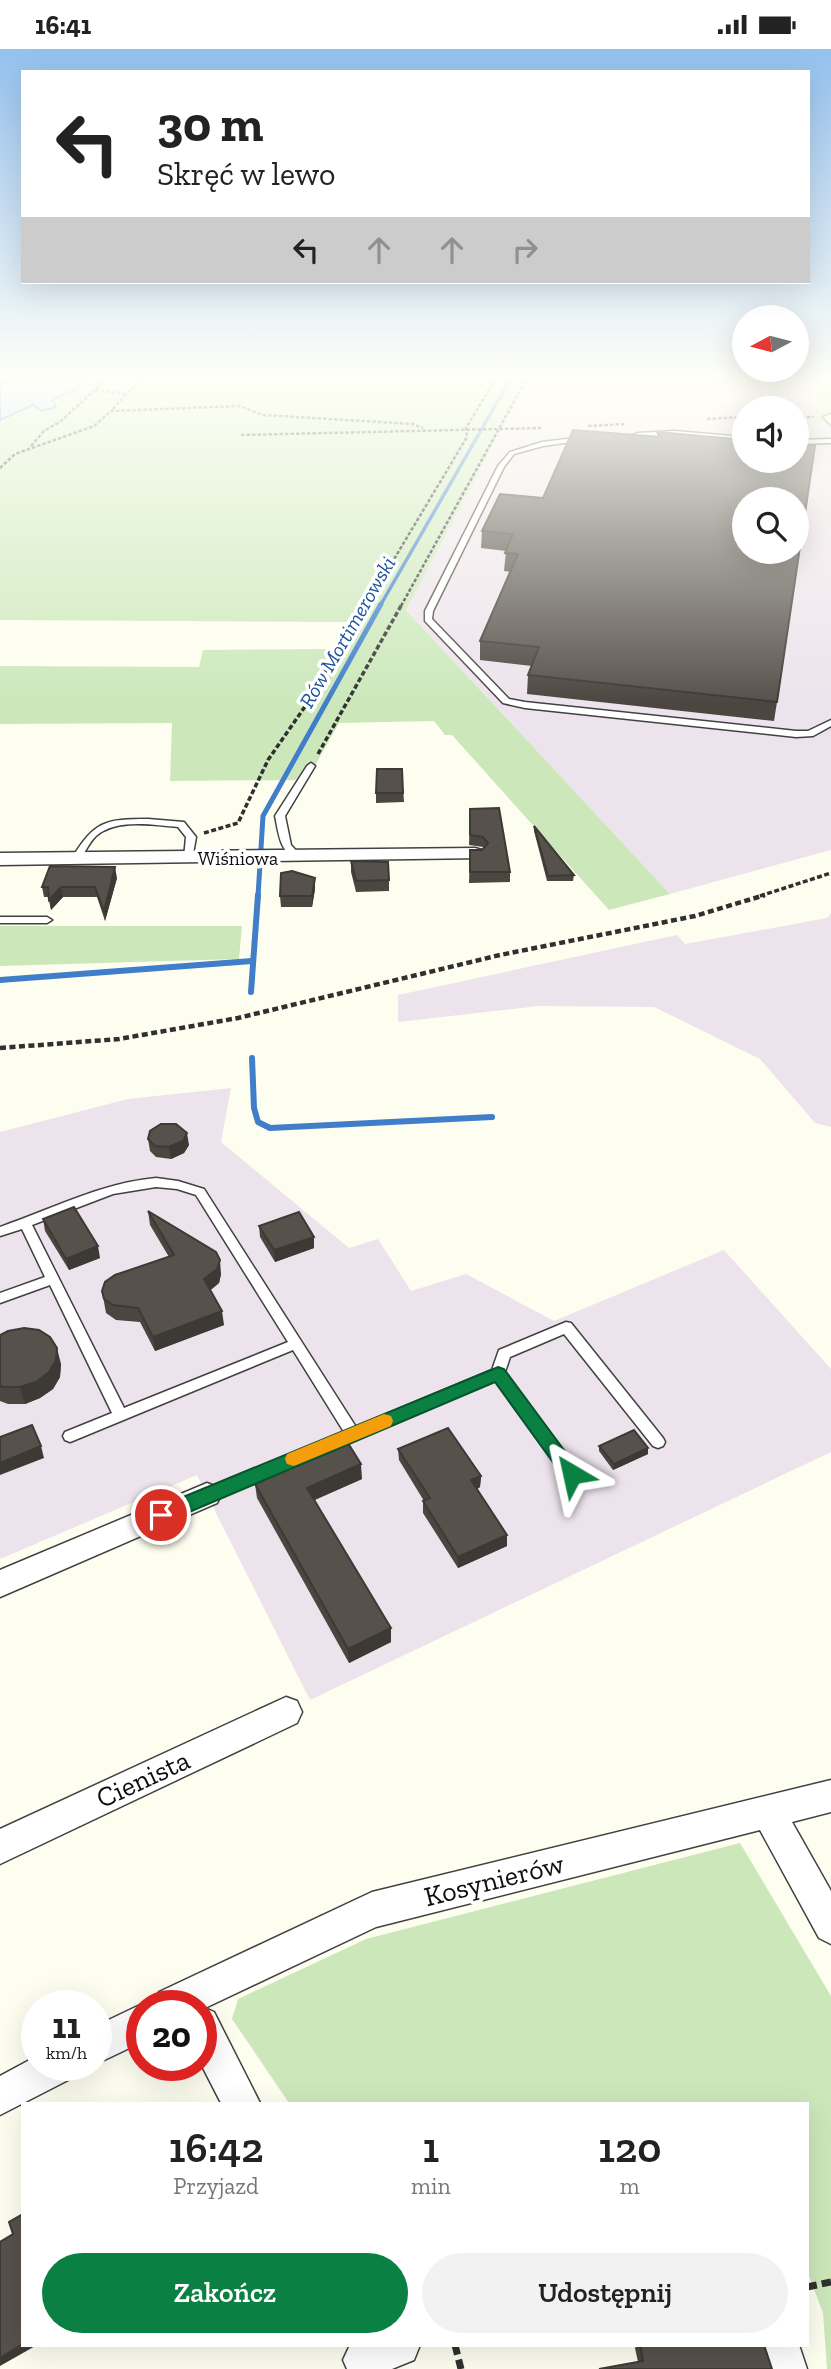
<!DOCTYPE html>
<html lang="pl">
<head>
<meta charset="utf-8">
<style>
  :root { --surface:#fff; --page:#f2f2f2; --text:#222; --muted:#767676; --accent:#0b8043 }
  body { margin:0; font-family:"Zilla Slab",serif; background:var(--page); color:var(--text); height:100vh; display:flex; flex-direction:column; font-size:26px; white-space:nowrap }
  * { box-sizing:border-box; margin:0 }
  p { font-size:23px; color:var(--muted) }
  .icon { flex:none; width:38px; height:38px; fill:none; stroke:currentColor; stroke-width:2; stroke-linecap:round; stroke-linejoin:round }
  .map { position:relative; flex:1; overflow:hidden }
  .side { position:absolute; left:21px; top:2053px; width:788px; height:245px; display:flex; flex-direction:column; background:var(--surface); border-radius:0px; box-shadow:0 7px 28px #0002 }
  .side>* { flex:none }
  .top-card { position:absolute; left:21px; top:21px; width:789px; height:214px; border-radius:0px; box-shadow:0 7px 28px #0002; background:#fff; color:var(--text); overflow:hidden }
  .needle { width:46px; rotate:263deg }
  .buttons { position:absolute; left:732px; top:256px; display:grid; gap:14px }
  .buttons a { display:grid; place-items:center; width:77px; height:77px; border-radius:50%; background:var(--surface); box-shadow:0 7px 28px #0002; font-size:35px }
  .speed { position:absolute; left:21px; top:1941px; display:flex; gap:14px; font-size:35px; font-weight:700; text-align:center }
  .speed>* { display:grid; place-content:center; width:91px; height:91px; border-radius:50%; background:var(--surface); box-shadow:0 7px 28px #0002; line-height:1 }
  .speed small { font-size:18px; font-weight:400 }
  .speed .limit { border:10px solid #d22; background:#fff; color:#111 }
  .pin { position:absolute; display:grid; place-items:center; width:60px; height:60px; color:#fff; margin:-30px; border:4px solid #fff; border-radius:50%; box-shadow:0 2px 7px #0007 }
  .me { position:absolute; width:77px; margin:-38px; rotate:324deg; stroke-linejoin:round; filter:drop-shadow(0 0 5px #0008) }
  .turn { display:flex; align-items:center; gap:24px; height:147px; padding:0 21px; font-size:32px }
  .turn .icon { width:91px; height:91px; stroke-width:2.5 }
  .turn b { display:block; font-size:49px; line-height:60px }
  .lanes { display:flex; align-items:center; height:66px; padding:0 21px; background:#0003; justify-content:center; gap:35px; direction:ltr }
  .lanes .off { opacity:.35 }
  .eta { display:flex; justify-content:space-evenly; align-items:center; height:119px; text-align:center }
  .eta b { font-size:42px; font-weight:600; line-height:49px }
  .button { display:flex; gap:14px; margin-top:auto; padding:14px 21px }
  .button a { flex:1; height:80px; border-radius:42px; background:var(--accent); color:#fff; font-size:28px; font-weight:600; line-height:80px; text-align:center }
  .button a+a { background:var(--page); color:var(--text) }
  .status { display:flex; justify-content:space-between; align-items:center; height:49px; padding:0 35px; background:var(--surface); direction:ltr }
  .status svg { height:19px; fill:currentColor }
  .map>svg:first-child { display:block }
  .industrial { fill:#ede3ec; fill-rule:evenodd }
  .green { fill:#cce8bb }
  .water { fill:#b7d4f4; stroke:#407ec9; stroke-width:2 }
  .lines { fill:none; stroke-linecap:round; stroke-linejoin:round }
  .stream-far2 { stroke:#407ec9; stroke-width:3.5 }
  .stream-far1 { stroke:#407ec9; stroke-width:5 }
  .stream { stroke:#407ec9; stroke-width:6 }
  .service-casing { stroke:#414141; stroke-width:3 }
  .minor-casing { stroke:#414141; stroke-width:3 }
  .path-far3 { stroke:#303030; stroke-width:2.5; stroke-dasharray:3.5 2; stroke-linecap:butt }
  .path-far2 { stroke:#303030; stroke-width:3.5; stroke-dasharray:5 2.5; stroke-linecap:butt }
  .path-far1 { stroke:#303030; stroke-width:4.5; stroke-dasharray:6 3.5; stroke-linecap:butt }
  .path { stroke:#303030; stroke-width:7; stroke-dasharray:10 5; stroke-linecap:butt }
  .service { fill:#fff; fill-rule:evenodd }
  .minor { fill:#fff; fill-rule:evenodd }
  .wall { fill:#4b4640 }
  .shaded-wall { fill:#3d3934 }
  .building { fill:#57514b; stroke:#3d3934; stroke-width:2; fill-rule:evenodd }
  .route { fill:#0b8043; stroke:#07532c; stroke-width:2 }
  .slow { fill:#f59e0b }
  .labels { text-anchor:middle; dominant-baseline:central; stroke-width:7; stroke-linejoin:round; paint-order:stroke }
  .far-street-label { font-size:19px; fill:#0e0e0e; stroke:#fff }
  .far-water-label { font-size:21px; font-style:italic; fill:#1b519d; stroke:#fff }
  .near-street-label { font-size:28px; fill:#0e0e0e; stroke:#fff }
</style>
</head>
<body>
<div class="status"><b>16:41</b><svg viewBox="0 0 49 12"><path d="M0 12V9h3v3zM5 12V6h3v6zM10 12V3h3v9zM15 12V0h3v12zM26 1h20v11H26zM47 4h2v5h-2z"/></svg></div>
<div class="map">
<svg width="831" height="2320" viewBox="0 0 831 2320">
  <rect width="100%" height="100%" fill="#fefef0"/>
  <g class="industrial">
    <path d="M528,329H816L815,373H831V801L670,845L406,561ZM744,359H796V411H744ZM744,450H796V502H744Z"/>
    <polygon points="831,864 831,1078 815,1074 760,1010 654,958 539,957 398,973 398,946 677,886 685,895 827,869"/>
    <polygon points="231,1039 221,1093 349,1199 378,1190 411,1242 466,1225 554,1272 724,1201 831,1320 831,1403 310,1651 197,1426 0,1510 0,1083 128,1050"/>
  </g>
  <g class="green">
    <polygon points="0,329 529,329 406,561 670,845 609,861 452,686 445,686 434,672 339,674 307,731 170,732 172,674 0,675 0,617 199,618 203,601 333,600 348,573 0,571"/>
    <polygon points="816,329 831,329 831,373 815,374"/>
    <polygon points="0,877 242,877 239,910 0,917"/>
    <polygon points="740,1794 831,1947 831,2320 827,2320 823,2264 807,2222 807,2054 289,2054 232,1970 238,1950 366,1890"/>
  </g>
  <polygon class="water" points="12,329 83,329 78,337 82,338 52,351 56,358 41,362 33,356 0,371 0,335"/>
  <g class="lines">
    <polyline class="stream-far2" points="380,557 511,329"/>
    <polyline class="stream-far1" points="258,847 263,767 381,555"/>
    <g class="stream">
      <polyline points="0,931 252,912"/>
      <polyline points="251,943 258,846"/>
      <polyline points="252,1009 254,1059 258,1073 270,1079 492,1068"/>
    </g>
    <g class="service-casing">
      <g id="service">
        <polygon points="831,365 831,376 823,368"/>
        <polygon points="675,382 744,388 744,392 675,386 638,388 623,394 620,392 637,384"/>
        <polygon points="583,388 586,390 585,391 543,397 514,405 504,418 433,562 432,570 509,650 525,653 796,682 808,682 831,671 831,677 813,687 796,688 525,659 503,654 425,572 425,562 498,417 510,403 542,393"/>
        <polygon points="831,390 831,394 796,395 796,391"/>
        <path d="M311,714L315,717L285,767L291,796L302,808L297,811C279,801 279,785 275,767L307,717Z"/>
        <path d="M148,770L184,773L196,788L192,811L189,812L184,809L186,788L178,778C154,776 116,769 96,787C89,794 85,803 80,811L77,812L72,809C95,772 105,770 148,770Z"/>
        <polygon points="0,868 47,868 52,871 47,874 0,874"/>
        <path d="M156,1129L178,1132L204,1140L356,1378L492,1321L499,1301L566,1273L571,1274L663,1389L665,1393L663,1397L658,1399L653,1397L564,1285L510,1308L505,1323L577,1421L579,1425L577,1429L572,1431L567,1429L495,1331L212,1450L207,1452L202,1450L200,1446L202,1442L344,1383L293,1301L75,1391L70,1393L65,1391L63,1387L65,1383L112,1364L50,1236L0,1254V1244L45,1228L22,1180L0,1187V1178C52,1160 101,1134 156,1129ZM156,1138L177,1140L196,1146L288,1293L124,1359L32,1176L113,1145Z"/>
      </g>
    </g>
    <g class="minor-casing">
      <g id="minor">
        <polygon points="475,799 482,801 485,805 482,809 0,816 0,804"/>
        <polygon points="207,1434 217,1438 221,1446 217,1454 0,1548 0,1521"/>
        <polygon points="286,1648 297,1652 302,1663 297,1674 0,1815 0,1780"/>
        <polygon points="831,1731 831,1763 792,1773 831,1842 831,1895 819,1889 760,1781 376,1878 205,1959 214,1963 260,2054 221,2054 201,2015 201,1956 154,1956 159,1943 372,1843"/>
        <polygon points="142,1955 147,1956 142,1956 142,1993 96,2015 96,1977"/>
        <polygon points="37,2007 37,2016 78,2016 72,2029 0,2066 0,2027"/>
        <polygon points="350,2296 420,2296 414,2311 392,2320 347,2320 343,2311"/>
        <polygon points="757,2296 799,2296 807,2320 765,2320"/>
      </g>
    </g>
    <g class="path-far3">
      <polyline points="141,329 111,362 240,357 263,366 413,375 423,379"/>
      <polyline points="95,341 127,345"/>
      <polyline points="796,368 814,368"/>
      <polyline points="707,370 744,368"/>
      <polyline points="588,377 625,375"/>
      <polyline points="241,386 541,379"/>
      <polyline points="31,397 44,382 61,372 108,329"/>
      <polyline points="0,419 15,405 94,377 111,362"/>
      <polyline points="366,557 467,388 466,379 496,329"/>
      <polyline points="401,557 527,329"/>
    </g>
    <g class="path-far2">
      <polyline points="318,705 402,555"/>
      <polyline points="204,784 238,774 268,711 313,646 342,590 367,555"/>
      <polyline points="760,847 831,824"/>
    </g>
    <polyline class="path-far1" points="0,999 119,990 238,969 500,906 695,867 765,846"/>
    <g class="path">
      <polyline points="807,2238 831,2233"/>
      <polyline points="455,2296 461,2320"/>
    </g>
    <use href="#service" class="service"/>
    <use href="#minor" class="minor"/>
  </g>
  <g class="wall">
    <polygon points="657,383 744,391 777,653 774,672 527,645 528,626 532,617 480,611 480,592 511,523 504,522 506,502 481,499 482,482 657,388"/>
    <polygon points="402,720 404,753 376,754 376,744"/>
    <polygon points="470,760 510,823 510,833 469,834 470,801 482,801 484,800 483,798 469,796"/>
    <polygon points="534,777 574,826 573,832 547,832 534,782"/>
    <polygon points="351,812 389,831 389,842 356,843 351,823"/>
    <polygon points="117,829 105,872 97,848 63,848 51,861 49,848 44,848 42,838"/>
    <polygon points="315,829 315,840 312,858 281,858 280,847"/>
    <polygon points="148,1090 189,1096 184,1104 171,1110 156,1108 150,1102"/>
    <polygon points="148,1162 221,1225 219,1234 210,1241 224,1276 155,1302 140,1273 116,1271 106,1264 102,1242 169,1208 150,1176"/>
    <polygon points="43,1170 100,1209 69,1221 45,1182"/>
    <polygon points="259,1177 314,1188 314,1199 275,1213 260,1188"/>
    <polygon points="0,1286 61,1315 60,1328 53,1340 40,1349 25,1355 8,1355 0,1352"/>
    <polygon points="599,1397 648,1399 648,1405 613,1421 599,1402"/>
    <polygon points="398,1400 481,1427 480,1438 477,1440 507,1497 458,1519 423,1464 423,1452 424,1452 399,1411"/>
    <polygon points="362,1430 314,1451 391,1593 349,1614 257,1449 255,1435"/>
    <polygon points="637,2296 764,2296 638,2313 635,2299"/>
  </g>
  <g class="shaded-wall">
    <polygon points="115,818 117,829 105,872 104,862"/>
    <polygon points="315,829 315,840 312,858 312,847"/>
    <polygon points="61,838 63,848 51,861 49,851"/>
    <polygon points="187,1084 189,1096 184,1104 171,1110 169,1098"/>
    <polygon points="314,1188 314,1199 275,1213 274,1201"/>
    <polygon points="98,1197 100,1209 69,1221 66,1210"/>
    <polygon points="220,1211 221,1225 219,1234 206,1245 204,1230"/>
    <polygon points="222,1262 224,1276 155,1302 153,1288"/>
    <polygon points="57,1299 61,1315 60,1328 53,1340 40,1349 25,1355 20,1338"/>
    <polygon points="41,1397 44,1409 0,1426 0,1414"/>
    <polygon points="648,1399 648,1405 613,1421 614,1415"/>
    <polygon points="361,1415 362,1430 308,1454 307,1439"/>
    <polygon points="481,1427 480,1438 471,1443 471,1431"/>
    <polygon points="507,1486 507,1497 458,1519 458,1508"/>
    <polygon points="391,1579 391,1593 349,1614 348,1600"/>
    <polygon points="23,2296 37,2296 0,2317 0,2309"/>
  </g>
  <g class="building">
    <path d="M573,381L661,388L657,383L744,391V411H796V395L815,397L777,653L528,626L539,598L480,592L518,505L505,504L513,485L482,482L500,445L543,449ZM744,450H796V502H744Z"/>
    <polygon points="377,720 402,720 403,744 376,744"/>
    <polygon points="499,759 510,823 470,823 470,801 482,801 488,794 483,788 470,786 470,760"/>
    <polygon points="534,777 574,826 548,827"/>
    <polygon points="351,812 388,813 389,831 356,832"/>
    <polygon points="50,817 115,818 104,862 95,838 61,838 49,851 48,838 42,838"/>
    <polygon points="292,822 315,829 312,847 280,847 281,824"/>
    <polygon points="161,1075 176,1075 187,1084 183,1092 169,1098 155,1097 148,1090 150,1082"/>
    <polygon points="74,1158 98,1197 66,1210 43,1170"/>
    <polygon points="148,1162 216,1203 220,1211 217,1220 204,1230 222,1262 153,1288 138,1259 113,1256 104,1250 102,1242 105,1233 115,1226 174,1206"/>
    <polygon points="299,1163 314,1188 274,1201 259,1177"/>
    <polygon points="24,1279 39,1281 50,1288 57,1299 56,1311 49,1323 36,1333 20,1338 4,1338 0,1337 0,1286 8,1282"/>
    <polygon points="32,1376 41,1397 0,1414 0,1388"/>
    <polygon points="448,1379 481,1427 471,1431 507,1486 458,1508 423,1452 430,1449 398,1400"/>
    <polygon points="634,1381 648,1399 614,1415 599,1397"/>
    <polygon points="348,1394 361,1415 307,1439 391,1579 348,1600 255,1435"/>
    <polygon points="23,2165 23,2295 0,2309 0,2193 13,2185 9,2173"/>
    <polygon points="640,2296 764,2296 772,2320 599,2320 643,2312"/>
  </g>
  <linearGradient id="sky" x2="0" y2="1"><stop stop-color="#94c1ed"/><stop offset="0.5" stop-color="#fffff8"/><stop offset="1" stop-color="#fffff8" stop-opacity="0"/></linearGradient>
  <rect width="831" height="654" fill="url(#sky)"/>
  <polygon class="route" points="498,1318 504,1320 578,1420 581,1425 578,1430 572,1433 565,1430 495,1333 168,1472 161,1474 154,1472 152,1466 154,1460"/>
  <polygon class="slow" points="384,1365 391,1367 393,1372 391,1377 294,1417 287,1415 285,1410 287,1405"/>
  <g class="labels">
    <g class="far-street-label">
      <text x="238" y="809">Wiśniowa</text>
    </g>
    <g class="far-water-label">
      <text transform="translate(347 583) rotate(-60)">Rów Mortimerowski</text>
    </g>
    <g class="near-street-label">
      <text transform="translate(143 1730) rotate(-25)">Cienista</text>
      <text transform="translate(494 1831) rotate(-14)">Kosynierów</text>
    </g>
  </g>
</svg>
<div class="buttons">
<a><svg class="needle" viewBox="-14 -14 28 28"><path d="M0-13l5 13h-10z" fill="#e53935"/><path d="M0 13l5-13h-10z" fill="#767676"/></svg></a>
<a><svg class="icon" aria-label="sound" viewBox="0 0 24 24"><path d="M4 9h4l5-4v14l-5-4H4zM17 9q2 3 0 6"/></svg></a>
<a><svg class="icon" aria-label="search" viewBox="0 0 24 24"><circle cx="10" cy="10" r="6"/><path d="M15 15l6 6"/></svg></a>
</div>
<div class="speed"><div>11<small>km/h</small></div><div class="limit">20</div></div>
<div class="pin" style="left:161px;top:1466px;background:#d93025"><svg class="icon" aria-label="arrive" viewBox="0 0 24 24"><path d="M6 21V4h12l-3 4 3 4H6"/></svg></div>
<svg class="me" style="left:572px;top:1425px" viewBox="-20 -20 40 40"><path d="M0-17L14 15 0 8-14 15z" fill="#0b8043" stroke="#fff" stroke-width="4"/></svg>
<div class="top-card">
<div class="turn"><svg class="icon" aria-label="left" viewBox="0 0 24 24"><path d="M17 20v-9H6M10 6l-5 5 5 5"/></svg><div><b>30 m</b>Skręć w lewo</div></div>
<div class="lanes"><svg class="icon" aria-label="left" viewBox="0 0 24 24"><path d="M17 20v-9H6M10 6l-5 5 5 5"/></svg><svg class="icon off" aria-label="ahead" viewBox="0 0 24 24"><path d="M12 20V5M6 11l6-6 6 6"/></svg><svg class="icon off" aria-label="ahead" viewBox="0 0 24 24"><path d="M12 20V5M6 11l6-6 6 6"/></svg><svg class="icon off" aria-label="right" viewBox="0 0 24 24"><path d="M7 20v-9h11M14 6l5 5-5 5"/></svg></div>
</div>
<section class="side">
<div class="eta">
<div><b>16:42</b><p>Przyjazd</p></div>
<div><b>1</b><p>min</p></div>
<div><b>120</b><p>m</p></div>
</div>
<div class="button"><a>Zakończ</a><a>Udostępnij</a></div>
</section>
</div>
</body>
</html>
